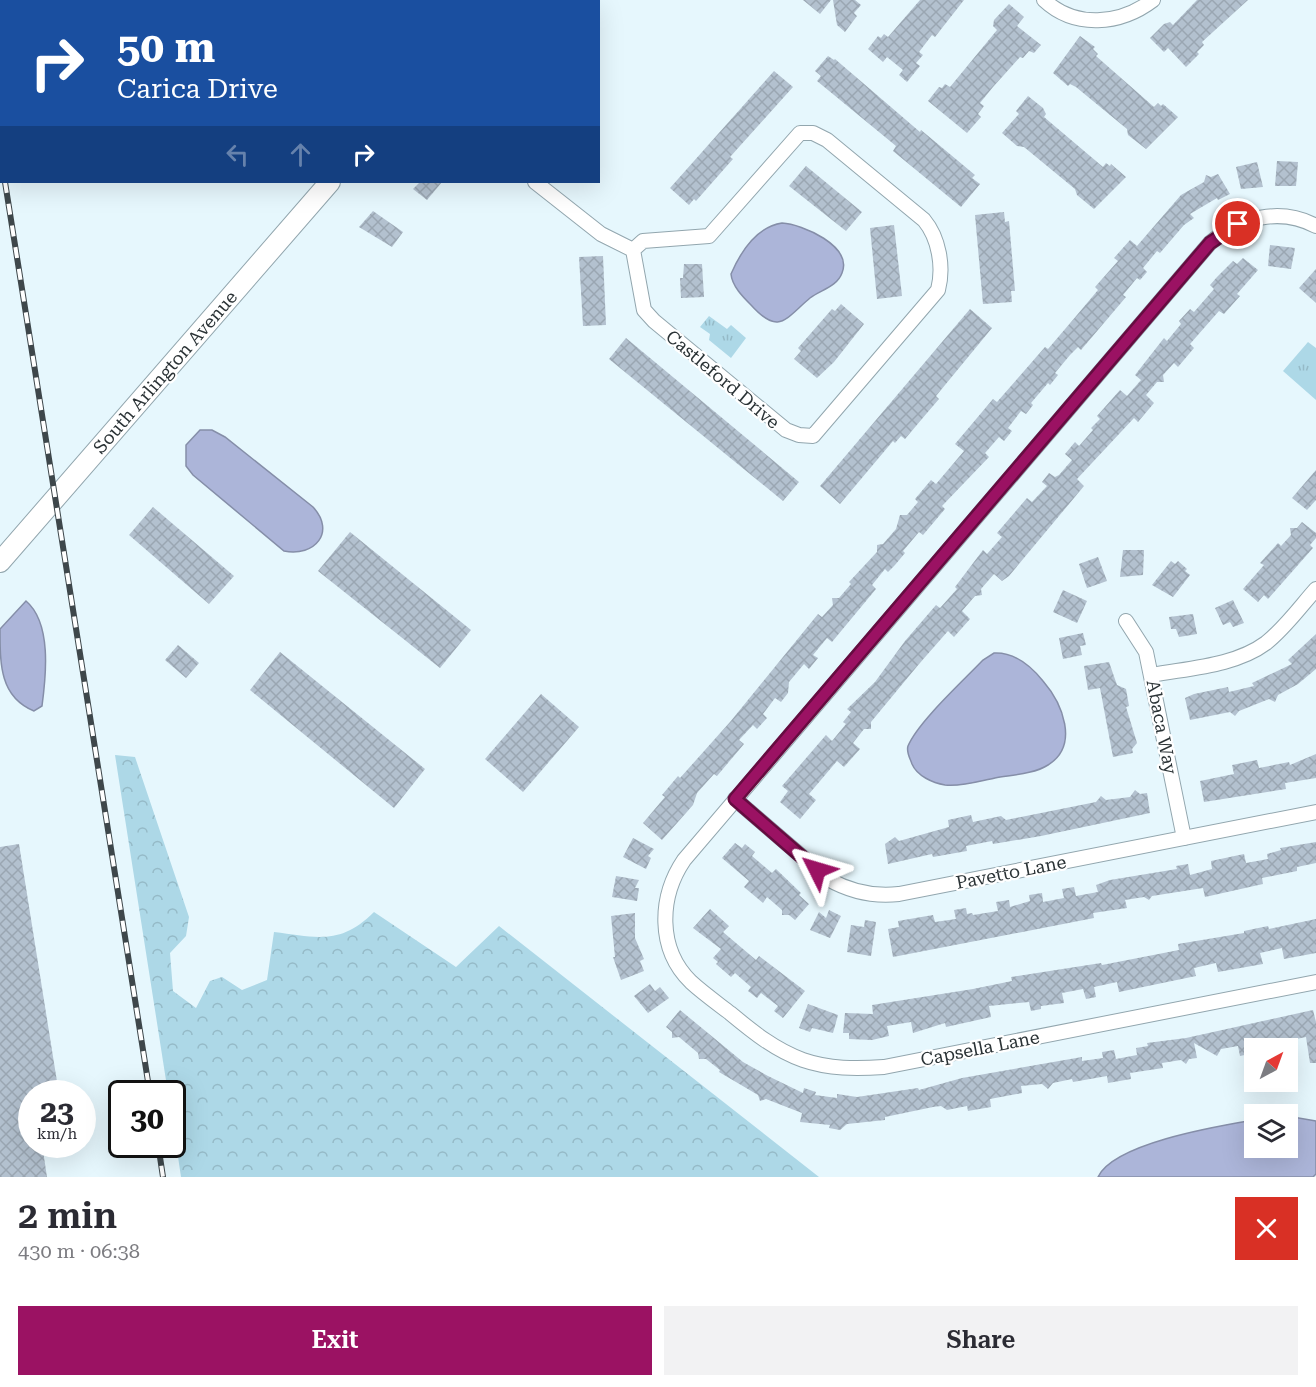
<!DOCTYPE html>
<html lang="en">
<head>
<meta charset="utf-8">
<style>
  :root { --surface:#fff; --page:#f2f2f3; --text:#2b2b33; --muted:#7c7c81; --accent:#9b1263 }
  body { margin:0; font-family:"Roboto Serif",serif; background:var(--page); color:var(--text); height:100vh; display:flex; flex-direction:column; font-size:22px; white-space:nowrap }
  * { box-sizing:border-box; margin:0 }
  p { font-size:20px; color:var(--muted) }
  .icon { flex:none; width:33px; height:33px; fill:none; stroke:currentColor; stroke-width:2; stroke-linecap:round; stroke-linejoin:round }
  .map { position:relative; height:1177px; overflow:hidden }
  .sheet { display:flex; flex-direction:column; background:var(--surface); flex:1 }
  .sheet>* { flex:none }
  .top-card { position:absolute; left:0px; top:0px; width:600px; height:183px; box-shadow:0 6px 24px #0002; background:#1a4fa0; color:#fff; overflow:hidden }
  .needle { width:39px; rotate:41deg }
  .controls { position:absolute; left:1244px; top:1038px; display:grid; gap:12px }
  .controls a { display:grid; place-items:center; width:54px; height:54px; border-radius:0px; background:var(--surface); box-shadow:0 6px 24px #0002; font-size:30px }
  .speed { position:absolute; left:18px; top:1080px; display:flex; gap:12px; font-size:30px; font-weight:700; text-align:center }
  .speed>* { display:grid; place-content:center; width:78px; height:78px; border-radius:50%; background:var(--surface); box-shadow:0 6px 24px #0002; line-height:1 }
  .speed small { font-size:15px; font-weight:400 }
  .speed .limit { border:3px solid #111; border-radius:9px; background:#fff; color:#111 }
  .pin { position:absolute; display:grid; place-items:center; width:51px; height:51px; color:#fff; margin:-26px; border:3px solid #fff; border-radius:50%; box-shadow:0 2px 6px #0007 }
  .me { position:absolute; width:66px; margin:-33px; rotate:310deg; stroke-linejoin:round; filter:drop-shadow(0 0 4px #0008) }
  .turn { display:flex; align-items:center; gap:21px; height:126px; padding:0 18px; font-size:27px }
  .turn .icon { width:78px; height:78px; stroke-width:2.5 }
  .turn b { display:block; font-size:42px; line-height:51px }
  .lanes { display:flex; align-items:center; height:57px; padding:0 18px; background:#0003; justify-content:center; gap:30px; direction:ltr }
  .lanes .off { opacity:.35 }
  .round { display:grid; place-items:center; flex:none; width:63px; height:63px; border-radius:0px; background:var(--page) }
  .head { display:flex; align-items:center; justify-content:space-between; height:102px; padding:0 18px }
  h1 { font-size:36px; font-weight:600; line-height:45px }
  .action { display:flex; gap:12px; margin-top:auto; padding:12px 18px }
  .action a { flex:1; height:69px; border-radius:0px; background:var(--accent); color:#fff; font-size:24px; font-weight:600; line-height:69px; text-align:center }
  .action a+a { background:var(--page); color:var(--text) }
  .map>svg:first-child { display:block }
  .forest { fill:url(#forest-crowns) }
  .park { fill:url(#park-tufts) }
  .water { fill:#acb5d9; stroke:#858ea8; stroke-width:1.5 }
  .building { fill:url(#building-cross-hatch) }
  .lines { fill:none; stroke-linecap:round; stroke-linejoin:round }
  .minor-casing { stroke:#92a6ae; stroke-width:16 }
  .secondary-casing { stroke:#92a6ae; stroke-width:22 }
  .minor { stroke:#fff; stroke-width:14 }
  .secondary { stroke:#fff; stroke-width:20 }
  .rail-casing { stroke:#3e474b; stroke-width:6 }
  .rail { stroke:#fff; stroke-width:4; stroke-dasharray:11; stroke-linecap:butt }
  .route-casing { stroke:#650c40; stroke-width:15 }
  .route { stroke:#9b1263; stroke-width:10 }
  .labels { text-anchor:middle; dominant-baseline:central; stroke-width:4.5; stroke-linejoin:round; paint-order:stroke }
  .street-label { font-size:18px; fill:#2b3336; stroke:#fff }
</style>
</head>
<body>
<div class="map">
<svg width="1316" height="1177" viewBox="0 0 1316 1177">
  <defs>
    <pattern id="forest-crowns" width="20" height="18" patternUnits="userSpaceOnUse" patternTransform="scale(1.5)"><rect width="20" height="18" fill="#add8e7"/><path d="M2 6a3 3 0 1 1 6 0M12 15a3 3 0 1 1 6 0" fill="none" stroke="#95bac7"/></pattern>
    <pattern id="park-tufts" width="24" height="20" patternUnits="userSpaceOnUse" patternTransform="scale(1.5)"><rect width="24" height="20" fill="#add8e7"/><path d="M3 7l-1-3M5 7V3M7 7l1-3M15 17l-1-3M17 17v-4M19 17l1-3" fill="none" stroke="#95bac7"/></pattern>
    <pattern id="building-cross-hatch" width="8" height="8" patternUnits="userSpaceOnUse" patternTransform="scale(1.5)"><rect width="8" height="8" fill="#b3c1cf"/><path d="M0 0l8 8M0 8l8-8" fill="none" stroke="#9aa6b2"/></pattern>
  </defs>
  <rect width="100%" height="100%" fill="#e6f7fd"/>
  <path class="forest" d="M115,755L135,757L189,917L186,936L170,953L173,991L196,1008L210,981L222,977L242,990L267,980L274,932C316,937 340,946 374,912L456,967L499,926L819,1177H181L173,1123L172,1094L168,1093Z"/>
  <g class="park">
    <polygon points="709,316 727,329 731,325 746,338 731,358 709,340 710,334 700,327"/>
    <polygon points="1308,342 1316,348 1316,400 1283,371"/>
  </g>
  <g class="water">
    <path d="M782,223C802,224 853,246 842,273C837,287 820,290 810,298C785,319 779,336 751,305C743,297 732,286 731,274C741,251 756,227 782,223Z"/>
    <path d="M200,430H212L225,437L313,507C336,532 315,557 284,551L193,475L186,466V445Z"/>
    <path d="M26,601C52,623 46,676 42,706L34,711C0,697 0,665 0,629Z"/>
    <path d="M994,653C1014,652 1031,666 1043,681C1062,703 1080,745 1048,765C1034,774 1011,775 995,778C980,781 961,787 945,785C933,783 917,776 912,764C910,758 906,752 908,746C918,722 963,681 983,660Z"/>
    <path d="M1287,1116L1316,1121V1174L1313,1177H1098C1114,1143 1219,1126 1254,1120V1148H1287Z"/>
  </g>
  <g class="building">
    <polygon points="803,0 831,0 820,14"/>
    <polygon points="833,0 855,0 861,5 854,13 857,16 845,32 837,25"/>
    <polygon points="920,0 964,0 935,37 932,35 919,52 923,55 916,63 920,66 907,82 899,75 903,70 887,57 883,62 868,49 878,36 881,38 884,34 888,37"/>
    <polygon points="1197,0 1248,0 1202,42 1204,45 1197,52 1199,54 1186,67 1168,48 1164,52 1150,38 1164,24 1170,22 1173,25"/>
    <polygon points="1009,4 1024,17 1017,26 1041,45 1034,53 1029,51 1023,58 1020,57 993,87 980,103 984,106 978,114 981,117 967,133 928,101 939,87 942,88 945,84 950,87 997,30 993,26 994,20"/>
    <polygon points="1080,36 1095,47 1093,49 1098,54 1096,56 1154,107 1158,103 1161,106 1163,104 1178,117 1146,149 1128,135 1127,129 1076,87 1070,84 1068,86 1053,73"/>
    <polygon points="828,56 834,60 835,59 920,132 921,130 975,175 972,178 980,184 961,207 893,151 896,146 817,81 821,76 815,71"/>
    <polygon points="774,71 793,87 730,157 733,159 725,168 696,201 694,199 689,205 670,188"/>
    <polygon points="1028,96 1043,108 1046,114 1044,117 1103,167 1106,163 1110,166 1111,164 1126,177 1094,209 1077,195 1075,189 1024,147 1017,146 1002,133 1019,114 1016,111"/>
    <polygon points="1277,161 1298,162 1296,186 1275,186"/>
    <polygon points="1257,162 1263,187 1241,189 1236,167"/>
    <polygon points="806,166 862,212 846,231 789,186"/>
    <polygon points="1218,174 1230,194 1218,200 1217,198 1190,214 1194,218 1184,225 1160,253 1157,251 1143,268 1147,272 1140,280 1137,278 1123,295 1126,297 1081,350 1078,347 1070,355 1055,373 1058,375 1050,385 1048,383 1031,403 1033,405 1026,414 1021,411 1008,428 1012,431 1004,441 999,437 985,453 989,457 942,506 945,509 923,535 919,532 903,551 905,553 895,565 888,572 885,569 872,585 876,589 832,642 827,638 813,655 818,658 809,669 804,664 789,682 788,693 781,702 775,698 763,714 767,718 757,729 753,725 739,740 744,744 717,776 714,774 697,793 693,805 662,840 643,823 665,797 662,795 678,776 680,778 730,722 818,614 822,617 833,605 832,598 839,598 851,584 849,582 877,552 877,545 883,544 896,529 900,515 907,515 918,502 915,499 931,480 936,484 964,451 955,444 993,399 997,402 1045,347 1048,349 1077,315 1098,290 1095,287 1118,261 1114,258 1130,240 1137,246 1181,195 1204,182 1206,175 1211,177"/>
    <polygon points="420,182 442,182 427,200 413,189"/>
    <polygon points="373,211 403,232 392,247 359,227"/>
    <polygon points="1004,212 1005,222 1009,221 1015,291 1011,291 1012,302 983,304 975,215"/>
    <polygon points="894,225 902,296 877,299 870,228"/>
    <polygon points="1270,245 1295,248 1291,269 1268,266"/>
    <polygon points="603,256 606,325 583,326 579,257"/>
    <polygon points="1243,258 1258,270 1237,294 1240,296 1224,314 1219,311 1190,344 1194,348 1178,367 1174,363 1163,375 1164,382 1157,382 1146,395 1154,403 1138,422 1134,418 1077,479 1084,486 1009,576 1002,581 994,574 981,589 982,595 975,596 962,611 970,619 954,637 948,631 919,664 871,722 871,729 864,729 853,743 860,749 844,767 837,761 809,794 816,800 800,819 780,802 788,791 782,786 826,735 832,741 846,724 843,722 851,712 847,709 875,682 905,641 936,605 940,608 957,589 955,587 983,550 987,554 1002,537 997,533 1027,498 1032,502 1047,486 1042,482 1049,473 1055,477 1059,475 1072,460 1065,454 1075,442 1079,446 1093,430 1091,428 1100,419 1097,416 1120,390 1127,396 1141,380 1135,375 1164,338 1167,341 1181,324 1179,321 1190,309 1194,312 1214,289 1210,285 1217,277 1233,261 1237,264"/>
    <polygon points="684,264 702,264 704,297 681,298 680,278 683,278"/>
    <polygon points="1316,269 1316,303 1299,288"/>
    <polygon points="841,304 864,324 834,362 817,378 794,359 801,351 798,348 832,309 835,311"/>
    <polygon points="970,309 992,328 936,396 939,399 927,413 905,439 901,436 895,443 893,441 840,504 820,486"/>
    <polygon points="626,338 799,482 783,501 609,359"/>
    <polygon points="1316,470 1316,500 1307,510 1292,498"/>
    <polygon points="153,507 234,576 209,604 129,535"/>
    <polygon points="1302,522 1316,533 1316,538 1310,545 1313,548 1268,599 1264,595 1258,602 1243,589 1264,565 1260,563 1278,543 1281,546 1291,535 1290,528 1297,528"/>
    <polygon points="350,532 471,630 440,668 318,571"/>
    <polygon points="1123,550 1144,550 1143,575 1120,577"/>
    <polygon points="1098,557 1107,581 1087,588 1079,564"/>
    <polygon points="1171,561 1175,564 1178,561 1187,569 1185,571 1190,575 1173,597 1152,585"/>
    <polygon points="1063,590 1087,601 1077,623 1053,612"/>
    <polygon points="1233,600 1244,623 1233,627 1230,622 1223,625 1215,608"/>
    <polygon points="1193,614 1197,634 1179,637 1176,629 1171,629 1169,617"/>
    <polygon points="1083,633 1086,645 1080,646 1082,655 1063,659 1059,638"/>
    <polygon points="1316,634 1316,669 1298,684 1278,695 1275,702 1269,699 1239,711 1235,716 1230,712 1190,720 1185,698 1194,694 1228,687 1229,692 1254,686 1252,683 1292,664 1288,660"/>
    <polygon points="178,645 199,663 186,678 165,660"/>
    <polygon points="280,652 425,769 394,808 250,690"/>
    <polygon points="1109,662 1117,685 1126,689 1129,706 1126,707 1137,743 1132,749 1133,753 1113,757 1100,688 1088,690 1084,666"/>
    <polygon points="541,694 579,727 523,792 485,759"/>
    <polygon points="1316,754 1316,778 1285,783 1286,789 1204,802 1200,781 1234,774 1232,765 1257,760 1259,768 1289,762 1290,765"/>
    <polygon points="1135,790 1140,794 1147,793 1150,813 1041,836 993,844 992,841 966,846 967,851 933,857 932,854 888,864 885,844 895,837 899,841 949,827 948,820 971,815 973,822 1001,816 1006,820 1096,802 1101,796 1106,800 1130,797"/>
    <polygon points="633,838 654,849 648,856 651,858 646,869 623,857"/>
    <polygon points="1316,842 1316,863 1297,867 1297,871 1262,878 1263,884 1205,897 1203,888 1152,896 1149,900 1144,897 1125,900 1127,908 1093,913 1094,918 893,957 888,929 899,927 898,921 933,915 935,922 956,919 954,910 966,908 967,914 972,913 973,915 998,911 996,902 1009,900 1010,907 1030,901 1029,895 1042,893 1043,902 1064,898 1062,889 1074,887 1076,896 1098,892 1096,885 1110,880 1177,869 1176,866 1188,864 1190,875 1212,869 1211,861 1244,854 1246,863 1268,859 1267,854 1281,850 1280,848"/>
    <polygon points="735,843 742,848 745,844 755,852 752,856 772,873 776,869 801,893 799,895 809,904 795,920 789,915 782,915 782,910 767,897 763,903 744,887 749,881 722,858"/>
    <polygon points="19,844 59,1094 32,1094 32,1144 42,1144 47,1177 0,1177 0,847"/>
    <polygon points="616,876 639,880 635,888 639,888 637,901 612,897"/>
    <polygon points="710,909 729,926 723,932 756,960 759,956 805,991 783,1018 774,1011 778,1006 761,993 757,998 748,991 751,987 735,973 731,977 716,964 718,962 713,958 721,949 693,928"/>
    <polygon points="829,910 841,916 830,938 810,930 819,912 826,918"/>
    <polygon points="635,913 635,938 644,959 640,961 644,971 621,980 613,957 615,957 611,916"/>
    <polygon points="1316,919 1316,953 1284,959 1282,948 1260,953 1263,964 1218,972 1216,963 1194,968 1196,976 1119,992 1117,982 1094,987 1096,997 1086,999 1083,989 1062,993 1064,1003 1041,1006 1041,1009 1031,1011 1029,1002 989,1006 991,1017 946,1027 945,1023 913,1033 911,1022 887,1026 889,1036 872,1040 849,1039 849,1033 843,1033 845,1013 873,1014 872,1005 973,989 1012,981 1011,977 1101,963 1102,965 1179,950 1178,944 1244,933 1244,931 1268,926 1269,929"/>
    <polygon points="865,920 876,922 871,956 847,952 851,925 864,927"/>
    <polygon points="650,984 655,991 660,987 669,998 648,1013 634,996"/>
    <polygon points="808,1004 838,1015 833,1033 812,1028 810,1032 799,1028"/>
    <polygon points="680,1010 743,1062 768,1076 803,1093 804,1088 816,1092 815,1095 837,1098 837,1094 857,1097 918,1088 919,1090 962,1078 1082,1057 1082,1061 1103,1058 1102,1052 1114,1050 1116,1059 1137,1055 1136,1048 1148,1046 1147,1043 1186,1038 1313,1010 1316,1022 1316,1063 1310,1063 1306,1037 1276,1043 1275,1039 1255,1043 1254,1053 1240,1056 1238,1046 1221,1049 1217,1056 1194,1043 1197,1058 1189,1059 1186,1064 1181,1060 1162,1063 1163,1068 1130,1073 1131,1079 1108,1083 1107,1076 1073,1082 1072,1079 1053,1083 1048,1089 1042,1084 1021,1086 1022,1093 990,1099 991,1107 968,1111 967,1106 947,1110 941,1106 933,1107 885,1117 885,1120 847,1124 840,1130 829,1128 830,1125 800,1122 802,1113 766,1099 760,1101 758,1095 719,1072 720,1070 706,1059 699,1059 698,1053 679,1037 672,1038 672,1032 666,1027"/>
  </g>
  <g class="lines">
    <g class="minor-casing">
      <g id="minor">
        <path d="M1044,0C1075,29 1120,25 1153,0"/>
        <path d="M535,182L601,234L633,250L644,310L654,321L786,430L799,435L813,436L938,290C944,267 939,238 924,220L827,140L813,133H800L709,236L643,241L633,250"/>
        <path d="M1316,226C1280,207 1241,217 1210,243L684,860C659,897 657,949 691,982C703,993 717,1003 730,1013C753,1032 775,1050 803,1060C829,1069 856,1069 884,1067L1316,982"/>
        <polyline points="1126,621 1146,652 1184,838"/>
        <path d="M1152,675C1189,668 1235,666 1266,643C1285,628 1300,607 1316,589"/>
        <path d="M735,799L828,879C851,892 873,897 899,894L1316,812"/>
      </g>
    </g>
    <g class="secondary-casing">
      <g id="secondary">
        <polyline points="486,2 488,0"/>
        <polyline points="0,562 330,182"/>
      </g>
    </g>
    <use href="#minor" class="minor"/>
    <use href="#secondary" class="secondary"/>
    <g class="rail-casing">
      <g id="rail">
        <polyline points="0,149 2,158"/>
        <polyline points="5,182 150,1094"/>
        <polyline points="158,1144 163,1177"/>
      </g>
    </g>
    <use href="#rail" class="rail"/>
  </g>
  <g class="lines">
    <g class="route-casing">
      <polyline id="route" points="817,870 735,799 1210,243 1238,224"/>
    </g>
    <use href="#route" class="route"/>
  </g>
  <g class="labels">
    <g class="street-label">
      <text transform="translate(165 372) rotate(-49)">South Arlington Avenue</text>
      <text transform="translate(723 379) rotate(40)">Castleford Drive</text>
      <text transform="translate(1162 727) rotate(79)">Abaca Way</text>
      <text transform="translate(1011 872) rotate(-11)">Pavetto Lane</text>
      <text transform="translate(980 1048) rotate(-11)">Capsella Lane</text>
    </g>
  </g>
</svg>
<div class="controls">
<a><svg class="needle" viewBox="-14 -14 28 28"><path d="M0-13l5 13h-10z" fill="#e53935"/><path d="M0 13l5-13h-10z" fill="#7c7c81"/></svg></a>
<a><svg class="icon" aria-label="layers" viewBox="0 0 24 24"><path d="M12 4l9 5-9 5-9-5zM3 14l9 5 9-5"/></svg></a>
</div>
<div class="speed"><div>23<small>km/h</small></div><div class="limit">30</div></div>
<div class="pin" style="left:1238px;top:224px;background:#d93025"><svg class="icon" aria-label="arrive" viewBox="0 0 24 24"><path d="M6 21V4h12l-3 4 3 4H6"/></svg></div>
<svg class="me" style="left:817px;top:870px" viewBox="-20 -20 40 40"><path d="M0-17L14 15 0 8-14 15z" fill="#9b1263" stroke="#fff" stroke-width="4"/></svg>
<div class="top-card">
<div class="turn"><svg class="icon" aria-label="right" viewBox="0 0 24 24"><path d="M7 20v-9h11M14 6l5 5-5 5"/></svg><div><b>50 m</b>Carica Drive</div></div>
<div class="lanes"><svg class="icon off" aria-label="left" viewBox="0 0 24 24"><path d="M17 20v-9H6M10 6l-5 5 5 5"/></svg><svg class="icon off" aria-label="ahead" viewBox="0 0 24 24"><path d="M12 20V5M6 11l6-6 6 6"/></svg><svg class="icon" aria-label="right" viewBox="0 0 24 24"><path d="M7 20v-9h11M14 6l5 5-5 5"/></svg></div>
</div>
</div>
<section class="sheet">
<div class="head"><div><h1>2 min</h1><p>430 m · 06:38</p></div><a class="round" style="background:#d93025;color:#fff"><svg class="icon" aria-label="close" viewBox="0 0 24 24"><path d="M6 6l12 12M18 6L6 18"/></svg></a></div>
<div class="action"><a>Exit</a><a>Share</a></div>
</section>
</body>
</html>
